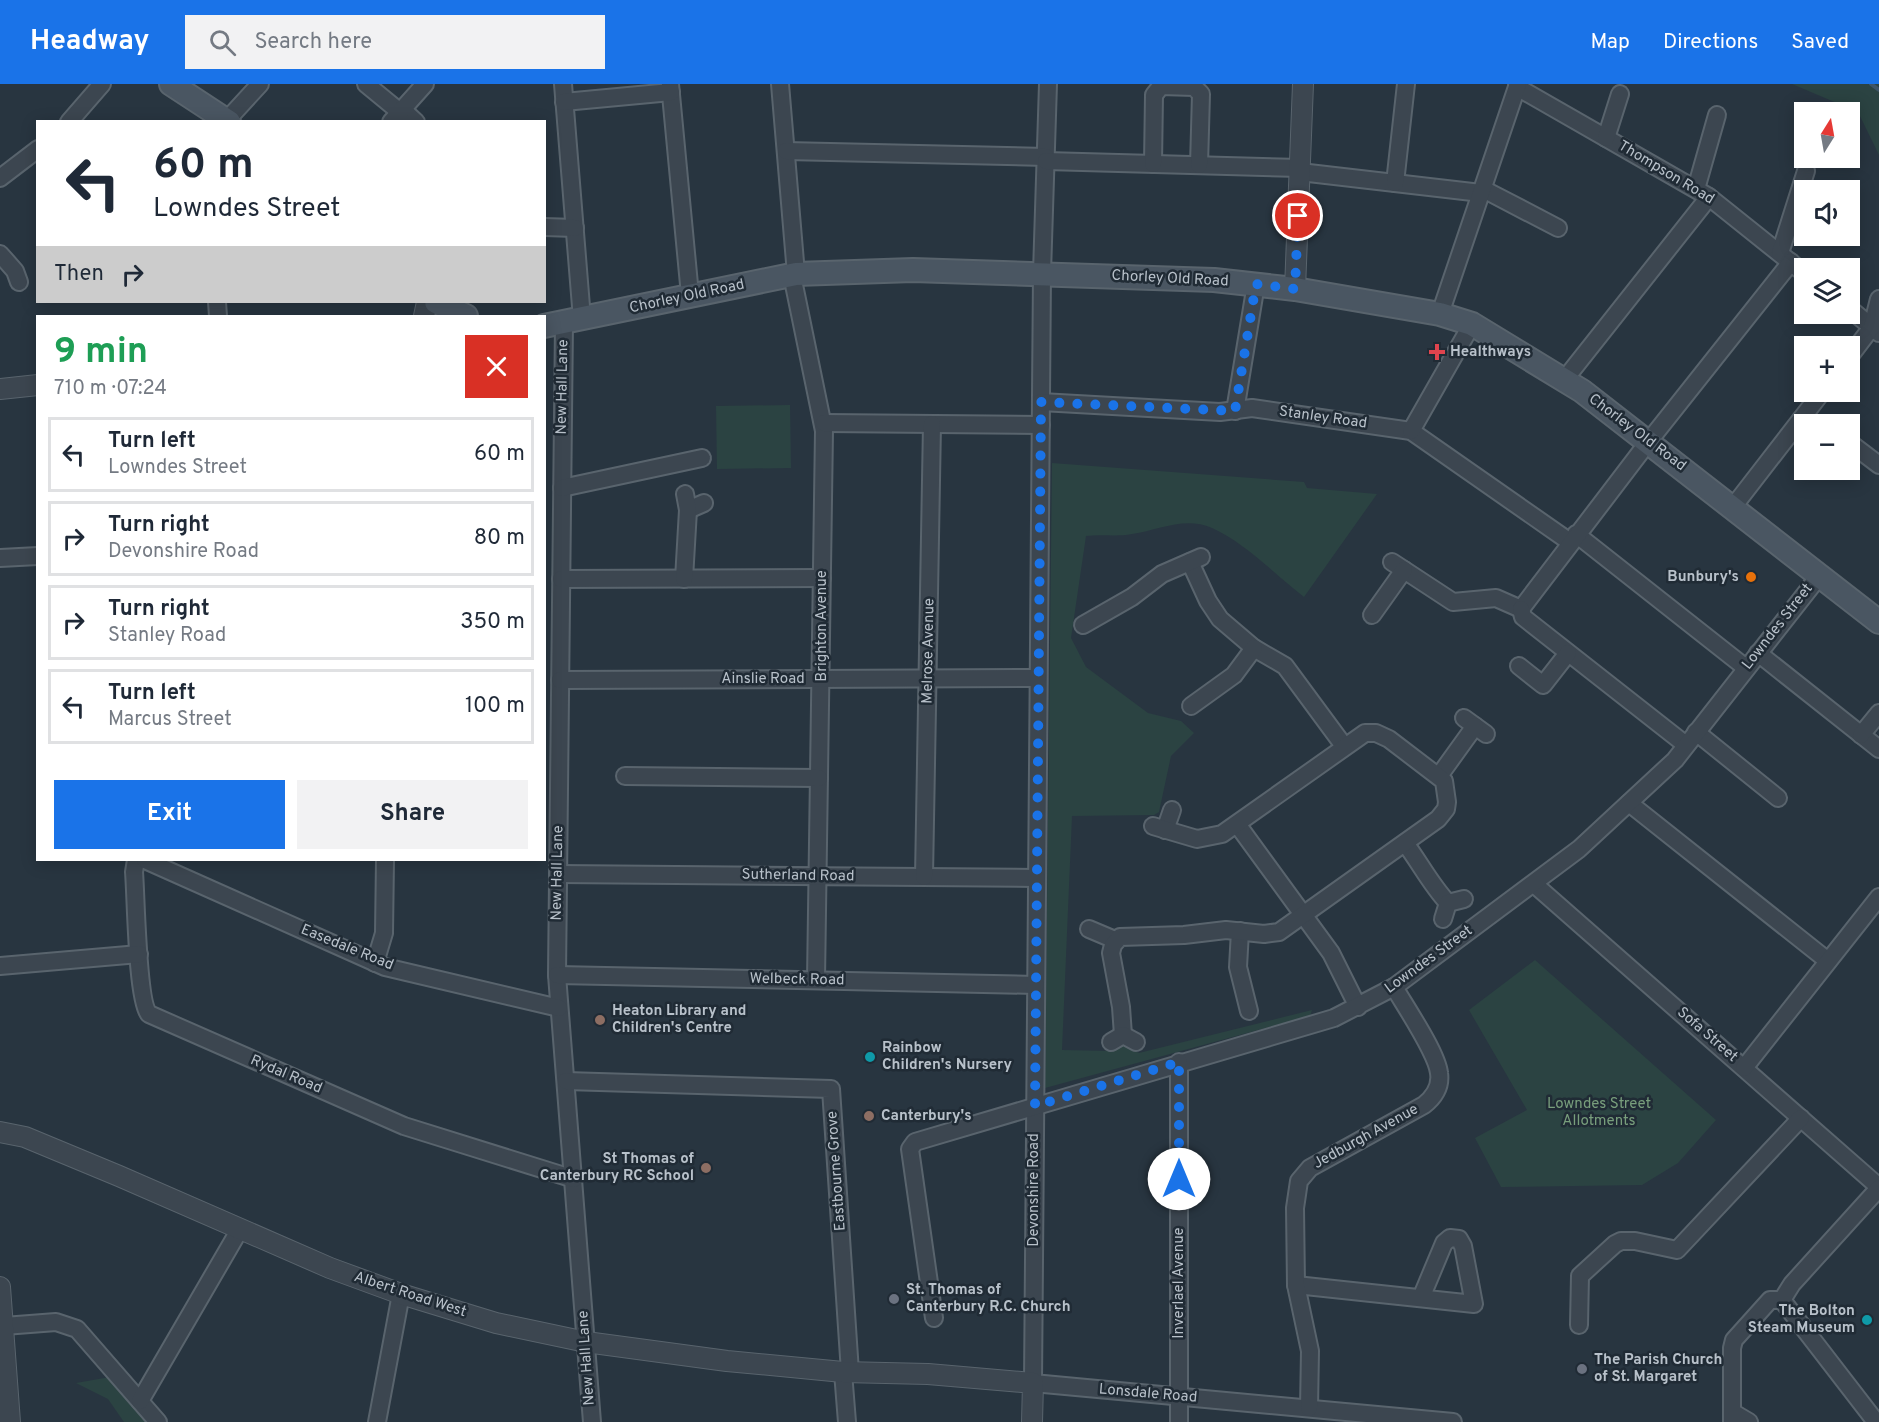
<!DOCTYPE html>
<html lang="en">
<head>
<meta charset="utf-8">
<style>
  :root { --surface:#fff; --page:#f2f2f3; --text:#1f2937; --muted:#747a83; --line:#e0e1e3; --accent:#1a73e8 }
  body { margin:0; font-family:Overpass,sans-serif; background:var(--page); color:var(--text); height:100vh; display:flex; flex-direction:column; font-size:22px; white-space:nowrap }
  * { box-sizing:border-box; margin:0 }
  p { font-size:20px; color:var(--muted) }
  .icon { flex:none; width:33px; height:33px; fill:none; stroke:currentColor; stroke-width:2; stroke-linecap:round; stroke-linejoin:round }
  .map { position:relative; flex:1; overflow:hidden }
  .sheet { position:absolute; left:36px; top:231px; width:510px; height:546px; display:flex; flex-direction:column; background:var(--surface); border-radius:0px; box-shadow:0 3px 15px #0003 }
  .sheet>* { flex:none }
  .banner { position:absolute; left:36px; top:36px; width:510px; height:183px; border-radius:0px; box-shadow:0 3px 15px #0003; background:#fff; color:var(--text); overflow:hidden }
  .needle { width:39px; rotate:11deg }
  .tools { position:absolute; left:1794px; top:18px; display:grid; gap:12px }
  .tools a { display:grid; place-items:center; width:66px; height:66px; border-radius:0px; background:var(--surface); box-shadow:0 3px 15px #0003; font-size:30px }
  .pin { position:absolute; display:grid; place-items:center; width:51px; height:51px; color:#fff; margin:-26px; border:3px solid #fff; border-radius:50%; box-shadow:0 2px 6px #0007 }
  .me { position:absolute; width:66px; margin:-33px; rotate:0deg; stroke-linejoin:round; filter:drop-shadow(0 0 4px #0008) }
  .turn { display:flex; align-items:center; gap:21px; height:126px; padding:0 18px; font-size:27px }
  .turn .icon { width:78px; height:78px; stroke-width:2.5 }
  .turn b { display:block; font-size:42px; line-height:51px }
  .then { display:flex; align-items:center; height:57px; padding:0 18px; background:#0003; gap:12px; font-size:22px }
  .round { display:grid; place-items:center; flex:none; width:63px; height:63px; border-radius:0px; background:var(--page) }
  .overview { display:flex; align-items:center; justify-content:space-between; height:102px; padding:0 18px }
  h1 { font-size:36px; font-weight:700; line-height:45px; color:#1e9e55 }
  .cta { display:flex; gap:12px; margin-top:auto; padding:12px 18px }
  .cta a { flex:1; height:69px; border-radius:0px; background:var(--accent); color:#fff; font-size:24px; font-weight:700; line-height:69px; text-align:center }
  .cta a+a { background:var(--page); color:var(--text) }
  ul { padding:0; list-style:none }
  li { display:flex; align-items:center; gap:18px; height:75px; margin:0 12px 9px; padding:0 6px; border:3px solid var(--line); border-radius:0px }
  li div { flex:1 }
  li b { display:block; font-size:22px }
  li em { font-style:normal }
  header { display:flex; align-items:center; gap:36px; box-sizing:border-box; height:84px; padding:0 30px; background:var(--accent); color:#fff }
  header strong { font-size:28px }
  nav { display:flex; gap:33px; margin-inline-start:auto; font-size:21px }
  .search { width:420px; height:54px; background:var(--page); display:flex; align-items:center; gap:15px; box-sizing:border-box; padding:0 21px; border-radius:0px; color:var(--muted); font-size:22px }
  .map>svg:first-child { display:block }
  .green { fill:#2b4342 }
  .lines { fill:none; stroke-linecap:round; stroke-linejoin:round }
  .stream { stroke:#3f5568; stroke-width:4 }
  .minor-casing { stroke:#59646d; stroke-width:20 }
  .tertiary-casing { stroke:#59646d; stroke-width:22 }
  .secondary-casing { stroke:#59646d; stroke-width:26 }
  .minor { stroke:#3c4650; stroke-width:16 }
  .tertiary { stroke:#3c4650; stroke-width:20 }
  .secondary { stroke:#4a5662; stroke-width:22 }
  .route { stroke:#1a73e8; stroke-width:10; stroke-dasharray:0 18 }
  .health-dot { fill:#e0444e; stroke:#202b35; stroke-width:2 }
  .food-dot { fill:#e8710a; stroke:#202b35; stroke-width:2 }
  .education-dot { fill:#8d6e63; stroke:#202b35; stroke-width:2 }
  .culture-dot { fill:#0f9aa8; stroke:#202b35; stroke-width:2 }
  .worship-dot { fill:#6b7280; stroke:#202b35; stroke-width:2 }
  .labels { text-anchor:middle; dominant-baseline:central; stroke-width:5; stroke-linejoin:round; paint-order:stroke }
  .street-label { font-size:15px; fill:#b8c1ca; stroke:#202b35 }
  .poi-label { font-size:15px; font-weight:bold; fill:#b8c1ca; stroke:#202b35; text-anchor:start }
  .park-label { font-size:15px; fill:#789e7c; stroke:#202b35 }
</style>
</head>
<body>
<header>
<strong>Headway</strong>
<div class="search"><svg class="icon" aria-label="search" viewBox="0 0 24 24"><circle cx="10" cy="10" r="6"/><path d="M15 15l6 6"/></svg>Search here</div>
<nav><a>Map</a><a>Directions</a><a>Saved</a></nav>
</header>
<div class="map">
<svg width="1879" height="1338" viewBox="0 0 1879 1338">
  <rect width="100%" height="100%" fill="#283540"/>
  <g class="green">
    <polygon points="1792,0 1879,0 1879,71 1858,28"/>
    <polygon points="790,321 791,384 717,385 716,322"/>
    <path d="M1052,379L1304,398L1307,404L1377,410L1304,513C1277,492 1244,458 1212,444C1185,432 1159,446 1132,450C1117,453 1101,450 1086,452L1071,554L1086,583L1148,629L1181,637L1194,649L1171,672L1159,728L1154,731L1072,732L1062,966L1110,967L1125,961L1139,969L1312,926L1310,932L1045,1004Z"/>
    <polygon points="1535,876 1716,1036 1678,1079 1642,1101 1501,1103 1475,1054 1527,1026 1469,926"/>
    <polygon points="110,1293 148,1338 124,1338 108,1315 76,1299"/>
  </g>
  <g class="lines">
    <polyline class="stream" points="1871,0 1879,6"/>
    <g class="minor-casing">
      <g id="minor">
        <polyline points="366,0 400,28"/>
        <polyline points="563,0 582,235"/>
        <polyline points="670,0 690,211"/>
        <polyline points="780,0 796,190"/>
        <polyline points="1048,0 1042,189 1033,1299 1453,1338"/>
        <polyline points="1517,3 1709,113 1804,189"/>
        <polyline points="564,18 671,8"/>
        <polyline points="402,25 416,38"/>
        <polyline points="227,36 260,0"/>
        <polyline points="69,38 102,0"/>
        <polyline points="391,38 425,0"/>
        <polyline points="1606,54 1620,10"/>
        <polyline points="786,67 1046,73"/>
        <polyline points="1046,77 1300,84"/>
        <polyline points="1153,80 1154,11 1161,2 1194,3 1201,10 1199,81"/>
        <polyline points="1300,88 1481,109"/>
        <polyline points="0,94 38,65"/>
        <polyline points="1395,99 1406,0"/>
        <polyline points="1483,105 1558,144"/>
        <polyline points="1696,105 1717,31"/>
        <polyline points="544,143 575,144"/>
        <polyline points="1780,169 1806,87"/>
        <polyline points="0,170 15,187 19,198"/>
        <polyline points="792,191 824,347 816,896"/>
        <polyline points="217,218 218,232"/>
        <polyline points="1850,225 1879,249"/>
        <polyline points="1440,230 1518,0"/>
        <polyline points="564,239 557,891 592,1338"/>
        <polyline points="1850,272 1872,243 1879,215"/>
        <polyline points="1565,295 1709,113"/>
        <polyline points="1041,318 1220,328 1252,324 1411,347 1570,458"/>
        <polyline points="1235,327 1256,200"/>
        <polyline points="824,339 1041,341"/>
        <polyline points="1411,347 1472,240"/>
        <polyline points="1850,359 1879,381"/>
        <polyline points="562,404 702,374"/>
        <polyline points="1733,423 1822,308"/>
        <polyline points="688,426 704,419"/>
        <polyline points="1576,450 1746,584"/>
        <polyline points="0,474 38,472"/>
        <polyline points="1190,478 1208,517 1220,535 1254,564 1285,582 1344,662"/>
        <polyline points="1392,478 1453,518 1496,514 1521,525"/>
        <polyline points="561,495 822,494"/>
        <polyline points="684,495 688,426 685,410"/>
        <polyline points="1521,525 1649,357 1791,178"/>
        <polyline points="1521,525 1523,533 1686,661"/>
        <polyline points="1372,531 1404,486"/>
        <polyline points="1083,541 1132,513 1162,490 1201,473"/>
        <polyline points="1758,569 1879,665"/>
        <polyline points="1519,582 1543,601 1568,569"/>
        <polyline points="560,596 1038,594"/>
        <polyline points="1191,622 1234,591 1254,564"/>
        <polyline points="1464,634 1486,650"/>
        <polyline points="1696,648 1778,714"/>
        <polyline points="1861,651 1879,629"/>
        <polyline points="625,692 819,694"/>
        <polyline points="1439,692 1475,642"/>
        <polyline points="1629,719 1828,877"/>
        <polyline points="1237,740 1331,869 1358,923"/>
        <polyline points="1165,746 1172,726"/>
        <path d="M1405,759C1420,779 1431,801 1448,819"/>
        <path d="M136,776L134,788C136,811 137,917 149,930L404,1042L574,1095"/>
        <polyline points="145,776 385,883 559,924"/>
        <polyline points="558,790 1037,794"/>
        <polyline points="924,793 932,340"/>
        <polyline points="1534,800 1879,1103"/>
        <polyline points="1443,835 1448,819 1464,815"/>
        <polyline points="1089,845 1115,856"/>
        <polyline points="1240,847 1238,883 1249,927"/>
        <polyline points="375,879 384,849 385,776"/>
        <polyline points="0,882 139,870"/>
        <polyline points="557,891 1036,901"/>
        <polyline points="1123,951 1121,923 1111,869 1113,861 1120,853 1184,851 1226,846 1264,850 1279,848 1438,735 1446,725 1447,718 1444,697 1389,655 1376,649 1365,649 1222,750 1197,755 1153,742"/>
        <polyline points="1111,958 1123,951 1136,958"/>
        <polyline points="1744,984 1879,813"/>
        <polyline points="566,997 831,1005 850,1288"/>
        <polyline points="1296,1201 1474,1220 1463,1162 1459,1155 1450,1154 1444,1159 1421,1214"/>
        <polyline points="1782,1216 1876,1338"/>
        <polyline points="934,1234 910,1065 915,1058 1334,934 1394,903 1579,765 1675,676 1820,491"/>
        <polyline points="1579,1241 1580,1192 1615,1160 1621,1157 1635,1157 1677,1166 1801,1034"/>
        <polyline points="4,1242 56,1238 77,1245 158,1338"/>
        <polyline points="843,1288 847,1338"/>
        <polyline points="140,1317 240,1145"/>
        <path d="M1309,1324L1310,1267L1296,1201L1295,1124L1299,1097L1310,1084L1424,1021C1434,1013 1441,1002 1439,989C1437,969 1405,922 1394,903"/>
        <polyline points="1732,1328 1749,1338"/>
        <polyline points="377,1338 401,1210"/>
        <polyline points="1179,1338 1179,978"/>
        <polyline points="1732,1338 1732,1264 1734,1256 1770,1216 1782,1216 1792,1200 1879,1104"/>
      </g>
    </g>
    <g class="tertiary-casing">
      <g id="tertiary">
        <polyline points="1295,205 1303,0"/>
        <polyline points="424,232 427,218"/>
        <polyline points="0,305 38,301"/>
        <polyline points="0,1048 25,1053 119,1092 330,1184 401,1210 496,1239 586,1258 727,1277 843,1288 928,1290 1033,1299 1032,1338"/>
        <polyline points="0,1203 10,1338"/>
      </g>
    </g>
    <g class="secondary-casing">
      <g id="secondary">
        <polyline points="171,0 229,38"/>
        <polyline points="436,218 466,232"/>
        <polyline points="544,242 796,190 913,186 1214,196 1295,205 1440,230 1472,240 1582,307 1879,538"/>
      </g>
    </g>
    <use href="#minor" class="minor"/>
    <use href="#tertiary" class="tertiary"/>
    <use href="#secondary" class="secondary"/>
  </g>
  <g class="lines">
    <polyline class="route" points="1179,1095 1179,978 1035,1022 1041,318 1235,327 1256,200 1295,205 1298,132"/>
  </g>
  <path class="health-dot" d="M1434 259h6v6h6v6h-6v6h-6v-6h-6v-6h6z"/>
  <circle class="food-dot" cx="1751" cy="493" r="6"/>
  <g class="education-dot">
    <circle cx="600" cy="936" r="6"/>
    <circle cx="869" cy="1032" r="6"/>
    <circle cx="706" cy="1084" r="6"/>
  </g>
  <g class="culture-dot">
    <circle cx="870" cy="973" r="6"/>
    <circle cx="1867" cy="1236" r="6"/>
  </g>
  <g class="worship-dot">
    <circle cx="894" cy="1215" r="6"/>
    <circle cx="1582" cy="1285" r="6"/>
  </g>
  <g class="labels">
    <g class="street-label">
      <text transform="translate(1666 89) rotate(31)">Thompson Road</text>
      <text transform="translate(1170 195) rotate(3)">Chorley Old Road</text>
      <text transform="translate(687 213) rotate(-12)">Chorley Old Road</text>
      <text transform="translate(563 303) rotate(-89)">New Hall Lane</text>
      <text transform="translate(1323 334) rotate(8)">Stanley Road</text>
      <text transform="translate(1637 349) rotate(37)">Chorley Old Road</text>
      <text transform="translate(822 542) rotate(-90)">Brighton Avenue</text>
      <text transform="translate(1778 543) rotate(-52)">Lowndes Street</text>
      <text transform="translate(929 567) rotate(-89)">Melrose Avenue</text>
      <text x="763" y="595">Ainslie Road</text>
      <text transform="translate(558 789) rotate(-89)">New Hall Lane</text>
      <text transform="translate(798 792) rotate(1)">Sutherland Road</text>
      <text transform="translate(347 864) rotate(22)">Easedale Road</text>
      <text transform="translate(1429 876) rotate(-36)">Lowndes Street</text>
      <text transform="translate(797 896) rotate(1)">Welbeck Road</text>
      <text transform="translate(1707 951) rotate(41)">Sofa Street</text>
      <text transform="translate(286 991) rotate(23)">Rydal Road</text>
      <text transform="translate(1366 1053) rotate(-29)">Jedburgh Avenue</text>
      <text transform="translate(837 1087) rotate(-94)">Eastbourne Grove</text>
      <text transform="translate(1034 1106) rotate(-90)">Devonshire Road</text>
      <text transform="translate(1179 1199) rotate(-90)">Inverlael Avenue</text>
      <text transform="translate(410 1211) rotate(18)">Albert Road West</text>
      <text transform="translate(587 1274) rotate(-94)">New Hall Lane</text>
      <text transform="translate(1148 1310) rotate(5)">Lonsdale Road</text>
    </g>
    <g class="poi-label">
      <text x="1450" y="268">Healthways</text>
      <text x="1739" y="493" text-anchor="end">Bunbury's</text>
      <text x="612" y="927">Heaton Library and<tspan x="612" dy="17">Children's Centre</tspan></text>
      <text x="882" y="964">Rainbow<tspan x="882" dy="17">Children's Nursery</tspan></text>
      <text x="881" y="1032">Canterbury's</text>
      <text x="694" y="1075" text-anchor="end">St Thomas of<tspan x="694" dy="17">Canterbury RC School</tspan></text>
      <text x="906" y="1206">St. Thomas of<tspan x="906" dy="17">Canterbury R.C. Church</tspan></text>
      <text x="1855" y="1227" text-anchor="end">The Bolton<tspan x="1855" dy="17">Steam Museum</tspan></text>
      <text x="1594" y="1276">The Parish Church<tspan x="1594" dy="17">of St. Margaret</tspan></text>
    </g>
    <g class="park-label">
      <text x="1599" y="1020">Lowndes Street<tspan x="1599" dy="17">Allotments</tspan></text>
    </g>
  </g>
</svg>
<div class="tools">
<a><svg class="needle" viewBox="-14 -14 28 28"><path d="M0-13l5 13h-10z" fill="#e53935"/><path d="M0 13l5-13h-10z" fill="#747a83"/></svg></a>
<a><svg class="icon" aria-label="sound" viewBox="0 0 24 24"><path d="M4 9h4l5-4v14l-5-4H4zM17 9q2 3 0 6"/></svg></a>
<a><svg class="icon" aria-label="layers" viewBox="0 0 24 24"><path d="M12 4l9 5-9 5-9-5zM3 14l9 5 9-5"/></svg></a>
<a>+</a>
<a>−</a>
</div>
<div class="pin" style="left:1298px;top:132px;background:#d93025"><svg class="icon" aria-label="arrive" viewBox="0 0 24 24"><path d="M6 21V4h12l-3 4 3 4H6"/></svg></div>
<svg class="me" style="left:1179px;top:1095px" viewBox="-20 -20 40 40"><circle r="19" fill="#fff"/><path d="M0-13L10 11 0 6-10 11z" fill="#1a73e8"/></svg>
<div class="banner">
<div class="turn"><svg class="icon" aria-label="left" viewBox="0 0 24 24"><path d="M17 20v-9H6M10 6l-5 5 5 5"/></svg><div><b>60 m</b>Lowndes Street</div></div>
<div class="then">Then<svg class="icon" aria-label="right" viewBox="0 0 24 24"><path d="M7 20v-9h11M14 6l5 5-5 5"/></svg></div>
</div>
<section class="sheet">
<div class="overview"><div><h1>9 min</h1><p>710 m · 07:24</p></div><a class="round" style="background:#d93025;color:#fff"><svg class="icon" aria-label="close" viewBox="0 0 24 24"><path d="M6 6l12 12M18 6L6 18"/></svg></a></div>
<ul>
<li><svg class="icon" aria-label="left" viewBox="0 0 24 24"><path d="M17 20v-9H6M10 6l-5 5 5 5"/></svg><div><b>Turn left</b><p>Lowndes Street</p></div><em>60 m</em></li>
<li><svg class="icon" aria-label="right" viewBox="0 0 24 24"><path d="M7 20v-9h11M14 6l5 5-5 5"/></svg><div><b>Turn right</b><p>Devonshire Road</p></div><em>80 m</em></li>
<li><svg class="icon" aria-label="right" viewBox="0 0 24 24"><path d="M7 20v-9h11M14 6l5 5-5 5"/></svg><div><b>Turn right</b><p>Stanley Road</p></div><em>350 m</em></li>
<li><svg class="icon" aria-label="left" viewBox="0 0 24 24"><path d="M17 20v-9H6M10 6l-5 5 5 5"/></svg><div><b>Turn left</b><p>Marcus Street</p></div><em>100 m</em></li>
</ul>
<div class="cta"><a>Exit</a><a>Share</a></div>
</section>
</div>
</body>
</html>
